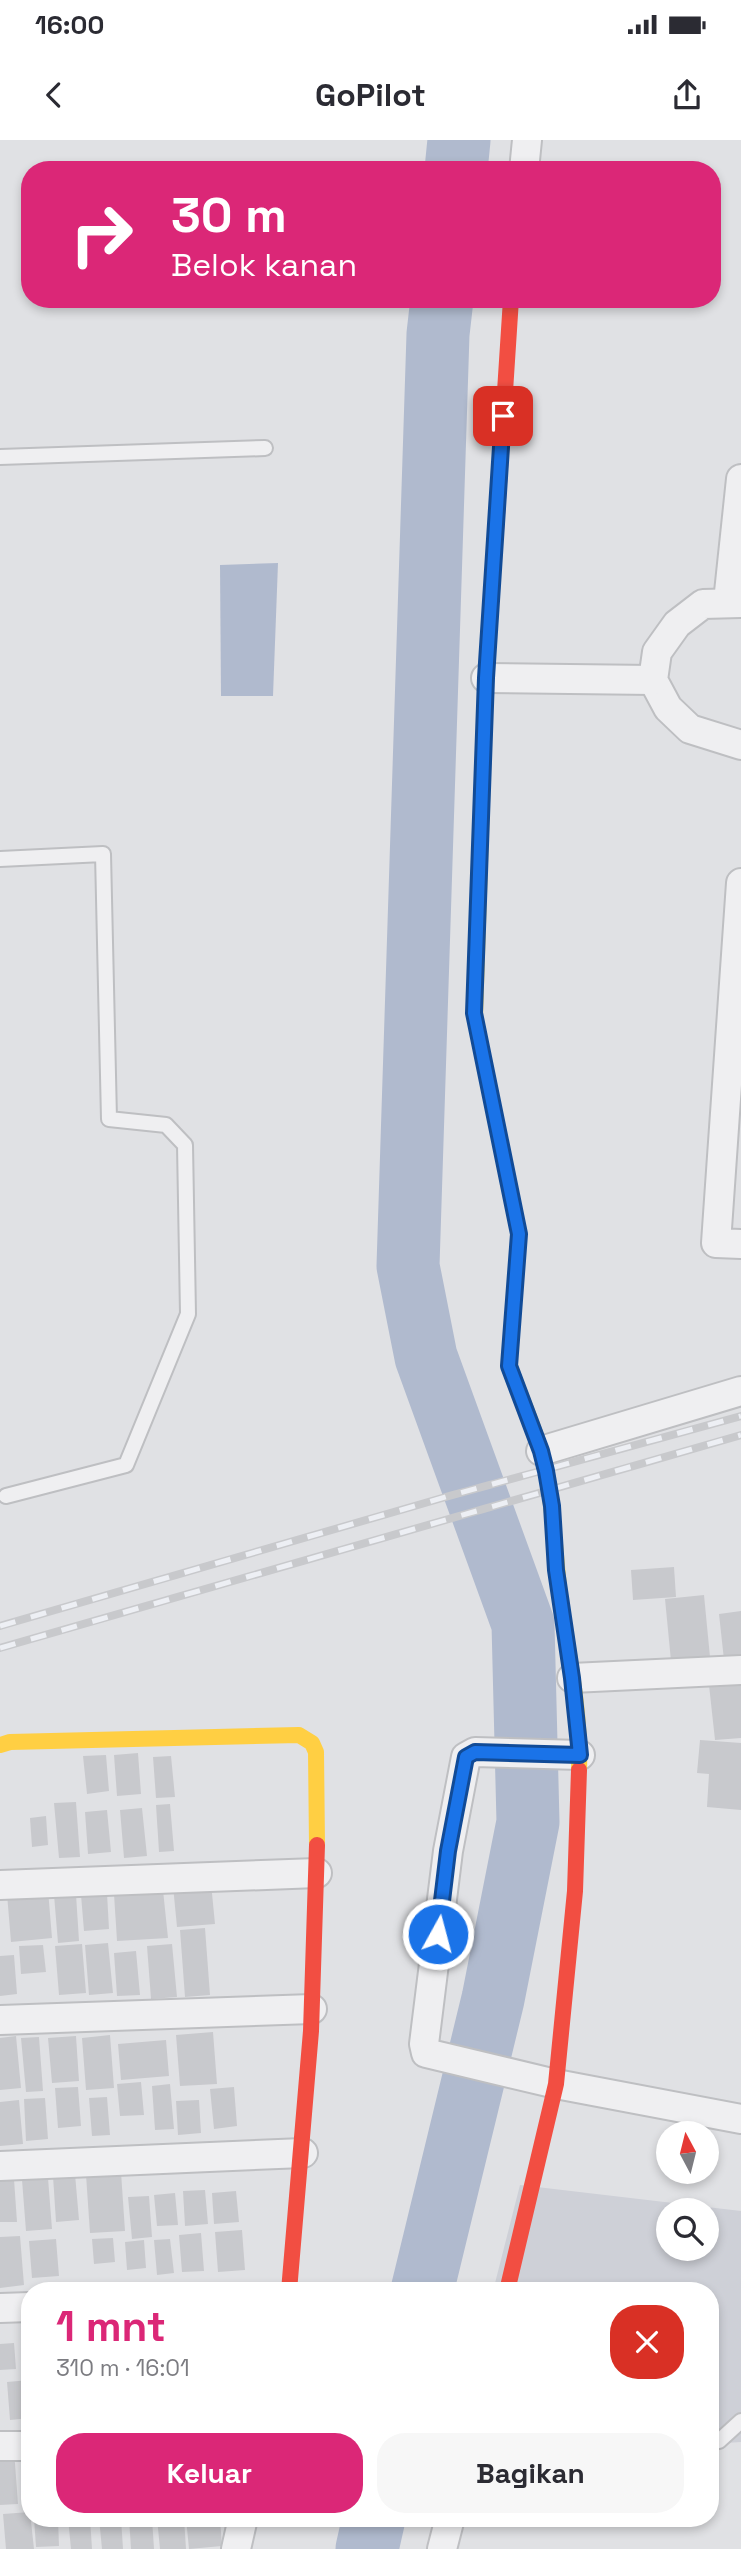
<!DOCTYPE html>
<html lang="id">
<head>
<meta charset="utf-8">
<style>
  :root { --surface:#fff; --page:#f7f7f7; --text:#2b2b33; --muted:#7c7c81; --accent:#db2777 }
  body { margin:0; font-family:"Space Grotesk",sans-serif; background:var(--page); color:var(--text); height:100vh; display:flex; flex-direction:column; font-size:26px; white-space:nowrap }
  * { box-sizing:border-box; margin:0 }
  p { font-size:23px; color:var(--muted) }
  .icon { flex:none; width:38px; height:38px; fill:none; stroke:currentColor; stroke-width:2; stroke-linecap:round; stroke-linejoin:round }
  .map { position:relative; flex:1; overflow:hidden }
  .drawer { position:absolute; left:21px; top:2142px; width:698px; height:245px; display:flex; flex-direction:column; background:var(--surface); border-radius:28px; box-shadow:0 4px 10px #0003 }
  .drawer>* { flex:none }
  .hud { position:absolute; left:21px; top:21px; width:700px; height:147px; border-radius:28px; box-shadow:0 4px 10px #0003; background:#db2777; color:#fff; overflow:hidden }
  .needle { width:46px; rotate:353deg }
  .fabs { position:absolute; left:656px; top:1981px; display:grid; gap:14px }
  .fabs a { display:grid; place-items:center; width:63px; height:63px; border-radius:50%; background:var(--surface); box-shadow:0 4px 10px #0003; font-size:35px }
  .pin { position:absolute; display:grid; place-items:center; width:60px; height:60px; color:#fff; margin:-30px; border-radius:14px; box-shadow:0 4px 10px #0006 }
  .me { position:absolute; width:77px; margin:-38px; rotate:7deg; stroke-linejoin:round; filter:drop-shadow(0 0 5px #0008) }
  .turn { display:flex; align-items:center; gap:24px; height:147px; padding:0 35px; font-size:32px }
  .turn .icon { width:91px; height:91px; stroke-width:2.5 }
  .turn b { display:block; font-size:49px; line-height:60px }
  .round { display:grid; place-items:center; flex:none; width:74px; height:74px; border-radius:28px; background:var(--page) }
  .summary { display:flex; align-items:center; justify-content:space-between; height:119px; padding:0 35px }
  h1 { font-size:42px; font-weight:600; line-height:52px; color:var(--accent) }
  .action { display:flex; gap:14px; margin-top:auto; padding:14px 35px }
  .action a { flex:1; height:80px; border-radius:28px; background:var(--accent); color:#fff; font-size:28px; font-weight:600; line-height:80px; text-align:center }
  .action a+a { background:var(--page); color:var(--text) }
  .status { display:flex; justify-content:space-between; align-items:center; height:49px; padding:0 35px; background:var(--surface); direction:ltr }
  .status svg { height:19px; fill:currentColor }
  header { display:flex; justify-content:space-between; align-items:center; height:91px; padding:0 35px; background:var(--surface); font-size:32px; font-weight:600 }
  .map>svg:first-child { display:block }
  .built { fill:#ced0d7; fill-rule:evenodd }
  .water { fill:#b0bace }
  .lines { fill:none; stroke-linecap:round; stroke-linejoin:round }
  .river { stroke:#b0bace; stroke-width:63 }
  .building { fill:#c8c9cd }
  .lane-casing { stroke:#bebfc2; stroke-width:18 }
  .street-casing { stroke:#bebfc2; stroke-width:32 }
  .lane { stroke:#efeff1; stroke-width:14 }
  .street { stroke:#efeff1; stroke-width:28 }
  .fast { stroke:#16e098; stroke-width:16 }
  .slow { stroke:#ffcf43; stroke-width:16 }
  .jam { stroke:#f24e42; stroke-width:16 }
  .rail-casing { stroke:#c8c9cc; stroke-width:8 }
  .rail { stroke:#edeff4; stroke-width:5; stroke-dasharray:16; stroke-linecap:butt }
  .route-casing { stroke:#114b97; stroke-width:18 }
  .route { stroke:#1a73e8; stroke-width:12 }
</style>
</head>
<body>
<div class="status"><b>16:00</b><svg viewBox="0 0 49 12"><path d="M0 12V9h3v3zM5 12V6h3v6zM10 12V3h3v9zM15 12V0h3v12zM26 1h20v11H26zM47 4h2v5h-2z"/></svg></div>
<header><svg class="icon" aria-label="back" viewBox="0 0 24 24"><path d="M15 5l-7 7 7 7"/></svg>GoPilot<svg class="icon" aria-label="share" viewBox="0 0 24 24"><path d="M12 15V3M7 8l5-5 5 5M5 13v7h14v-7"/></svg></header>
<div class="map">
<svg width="741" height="2409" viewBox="0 0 741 2409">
  <rect width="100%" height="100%" fill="#e0e1e4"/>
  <path class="built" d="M520,2045L741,2071V2302L711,2304L710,2151H493ZM668,2070H707V2109H668Z"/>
  <polygon class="water" points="278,423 273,556 221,556 220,425"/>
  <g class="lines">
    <g class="river">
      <polyline points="456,30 459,0"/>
      <polyline points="422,2151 493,1859 528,1682 523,1484 426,1217 408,1126 438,194 442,159"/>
      <polyline points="367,2409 374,2378"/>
    </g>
  </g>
  <g class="building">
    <polygon points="674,1427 676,1457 633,1460 631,1430"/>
    <polygon points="704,1455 710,1517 671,1521 665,1459"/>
    <polygon points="741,1471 741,1518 724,1520 719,1474"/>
    <polygon points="741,1533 741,1598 715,1600 708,1536"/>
    <polygon points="700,1600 741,1603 741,1670 707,1667 709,1634 697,1633"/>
    <polygon points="138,1613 141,1654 117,1656 114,1615"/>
    <polygon points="106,1615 109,1651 87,1654 83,1616"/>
    <polygon points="171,1616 175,1657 156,1658 153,1617"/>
    <polygon points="76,1662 80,1717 59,1718 54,1663"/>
    <polygon points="170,1664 174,1711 159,1712 156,1665"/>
    <polygon points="142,1668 147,1716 124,1718 120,1670"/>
    <polygon points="107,1670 111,1712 88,1714 85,1672"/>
    <polygon points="46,1676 48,1705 32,1707 30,1678"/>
    <polygon points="211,1743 215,1784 177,1787 173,1746"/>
    <polygon points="48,1750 52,1798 11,1802 7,1754"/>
    <polygon points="163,1750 168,1798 117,1801 114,1754"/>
    <polygon points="107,1753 109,1789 84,1791 81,1755"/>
    <polygon points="76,1754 79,1801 58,1803 54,1755"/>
    <polygon points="205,1788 210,1855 185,1857 180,1790"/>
    <polygon points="108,1803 113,1853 89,1855 85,1805"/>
    <polygon points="82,1804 86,1853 59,1855 55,1806"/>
    <polygon points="172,1804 177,1857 151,1859 147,1806"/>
    <polygon points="43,1805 46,1832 21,1834 19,1806"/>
    <polygon points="136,1811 140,1855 117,1856 114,1813"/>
    <polygon points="14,1815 17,1854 0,1856 0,1816"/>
    <polygon points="213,1892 217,1944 180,1946 176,1895"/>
    <polygon points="110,1895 114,1948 86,1950 82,1898"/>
    <polygon points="16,1896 21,1948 0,1950 0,1898"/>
    <polygon points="76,1896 79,1941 52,1943 48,1898"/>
    <polygon points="39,1897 43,1951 26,1952 21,1898"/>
    <polygon points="166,1900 169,1936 121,1940 118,1904"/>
    <polygon points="141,1942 144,1975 120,1976 117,1944"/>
    <polygon points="170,1944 174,1989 155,1990 152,1946"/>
    <polygon points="78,1947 81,1986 58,1988 55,1948"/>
    <polygon points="234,1947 237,1986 214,1989 210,1949"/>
    <polygon points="107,1957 110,1995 92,1996 89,1958"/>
    <polygon points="45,1958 48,1999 26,2001 24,1959"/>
    <polygon points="19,1960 23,2004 0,2006 0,1962"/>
    <polygon points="199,1960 201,1993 178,1995 176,1961"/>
    <polygon points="121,2032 125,2091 90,2093 86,2035"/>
    <polygon points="75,2034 79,2080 56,2082 53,2036"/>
    <polygon points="48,2038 52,2089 26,2091 22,2040"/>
    <polygon points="14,2039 17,2082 0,2082 0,2040"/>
    <polygon points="205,2050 208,2084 185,2086 183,2051"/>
    <polygon points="236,2051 239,2082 214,2084 212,2053"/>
    <polygon points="175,2053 178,2085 157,2086 154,2055"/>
    <polygon points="149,2056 152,2097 132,2099 128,2057"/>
    <polygon points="242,2090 245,2130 218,2132 215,2092"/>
    <polygon points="201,2093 204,2131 182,2132 179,2095"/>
    <polygon points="20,2096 24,2145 0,2148 0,2097"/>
    <polygon points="113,2098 115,2122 94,2124 92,2099"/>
    <polygon points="56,2099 59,2136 32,2138 29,2101"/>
    <polygon points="170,2099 174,2133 157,2135 154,2100"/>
    <polygon points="144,2100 146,2128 127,2130 125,2102"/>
    <polygon points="14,2203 16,2229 0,2230 0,2204"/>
    <polygon points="30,2240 30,2278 10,2280 7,2242"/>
    <polygon points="14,2310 18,2364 0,2365 0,2311"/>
    <polygon points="30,2372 34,2409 6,2409 3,2374"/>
    <polygon points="34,2378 58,2378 59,2406 36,2407"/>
    <polygon points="68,2378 90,2378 92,2409 71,2409"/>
    <polygon points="99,2378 121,2378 123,2409 102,2409"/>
    <polygon points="129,2378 152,2378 154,2409 131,2409"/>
    <polygon points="157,2378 184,2378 186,2409 160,2409"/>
    <polygon points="186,2378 220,2378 222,2406 189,2409"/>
  </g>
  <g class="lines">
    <g class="lane-casing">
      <g id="lane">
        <polyline points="0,317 265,308"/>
        <polyline points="0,719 103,714 109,979 166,985 185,1005 188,1174 126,1325 6,1356"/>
        <polyline points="710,2303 719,2301 741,2281"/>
      </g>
    </g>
    <g class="street-casing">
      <g id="street">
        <polyline points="524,30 527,0"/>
        <polyline points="728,462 741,339"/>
        <polyline points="741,463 703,464 677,484 657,512 653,540 668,568 690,589 741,605"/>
        <polyline points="486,538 653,540"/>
        <polyline points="741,743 716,1103 741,1104"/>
        <polyline points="541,1311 741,1251"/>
        <polyline points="572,1538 741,1530"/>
        <polyline points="580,1615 475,1612 466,1617 448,1711 424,1904 426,1913 556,1944 741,1979"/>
        <polyline points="0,1745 317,1733"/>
        <polyline points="0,1880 312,1869"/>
        <polyline points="0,2026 303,2013"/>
        <polyline points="0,2168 30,2167"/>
        <polyline points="0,2306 30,2306"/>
        <polyline points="236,2409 243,2378"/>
        <polyline points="442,2409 450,2378"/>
      </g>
    </g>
    <use href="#lane" class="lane"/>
    <use href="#street" class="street"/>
    <polyline class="fast" points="475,877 519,1094 509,1226 511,1230"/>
    <g class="slow">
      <polyline points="475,877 486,538 496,390"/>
      <path d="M511,1230C523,1263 539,1297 546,1332C555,1377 555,1424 562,1470C570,1522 581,1577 579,1630"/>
      <polyline points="0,1605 10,1602 299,1595 312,1603 316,1612 317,1705"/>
    </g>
    <g class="jam">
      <polyline points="496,390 511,159"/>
      <polyline points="289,2151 311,1891 317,1705"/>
      <polyline points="507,2151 556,1944 575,1751 579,1630"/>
    </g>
    <g class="rail-casing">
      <g id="rail">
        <polyline points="0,1486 449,1356 741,1276"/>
        <polyline points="0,1508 741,1295"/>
      </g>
    </g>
    <use href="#rail" class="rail"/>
  </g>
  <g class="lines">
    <g class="route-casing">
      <polyline id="route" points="438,1794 448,1711 466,1617 475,1612 580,1615 572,1538 556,1430 552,1366 546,1331 541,1311 509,1226 519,1094 474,873 486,538 503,276"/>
    </g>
    <use href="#route" class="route"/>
  </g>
</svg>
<div class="fabs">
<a><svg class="needle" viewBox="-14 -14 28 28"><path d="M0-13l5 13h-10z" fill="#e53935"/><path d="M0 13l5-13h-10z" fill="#7c7c81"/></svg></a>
<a><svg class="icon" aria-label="search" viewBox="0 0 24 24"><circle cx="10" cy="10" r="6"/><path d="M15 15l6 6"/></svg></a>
</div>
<div class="pin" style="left:503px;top:276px;background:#d93025"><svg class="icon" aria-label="arrive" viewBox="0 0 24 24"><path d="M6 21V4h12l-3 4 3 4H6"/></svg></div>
<svg class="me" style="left:438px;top:1794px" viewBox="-20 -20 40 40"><circle r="17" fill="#1a73e8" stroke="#fff" stroke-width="3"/><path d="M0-11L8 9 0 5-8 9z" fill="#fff"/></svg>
<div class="hud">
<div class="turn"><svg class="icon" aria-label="right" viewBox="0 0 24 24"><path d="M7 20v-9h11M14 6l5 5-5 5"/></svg><div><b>30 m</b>Belok kanan</div></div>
</div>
<section class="drawer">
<div class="summary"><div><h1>1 mnt</h1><p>310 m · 16:01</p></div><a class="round" style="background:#d93025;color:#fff"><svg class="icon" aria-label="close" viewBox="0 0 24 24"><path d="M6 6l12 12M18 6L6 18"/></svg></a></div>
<div class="action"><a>Keluar</a><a>Bagikan</a></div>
</section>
</div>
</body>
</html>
